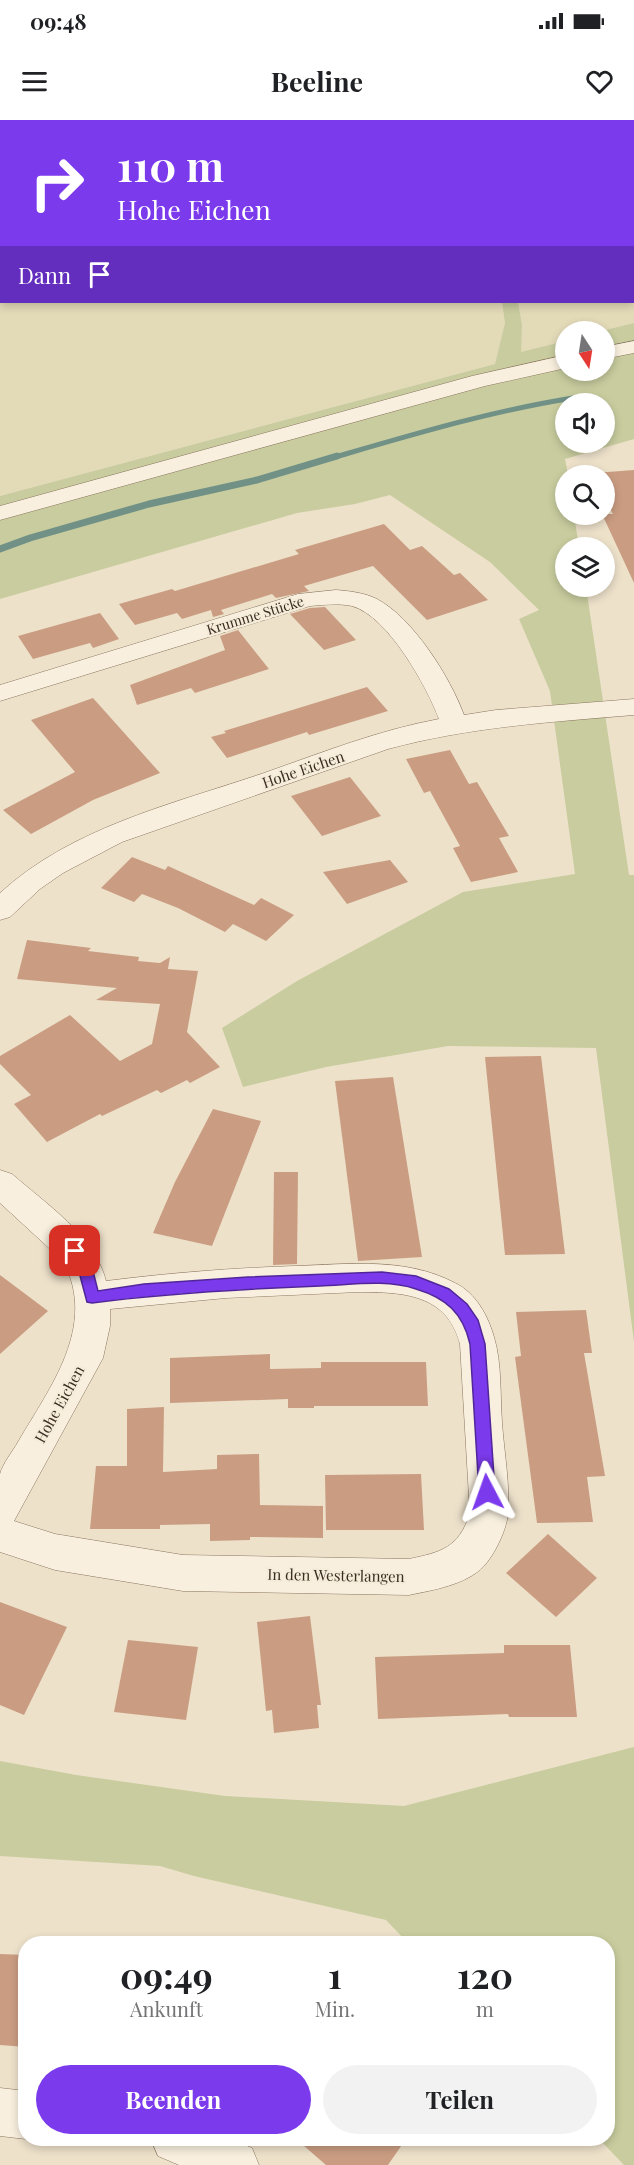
<!DOCTYPE html>
<html lang="de">
<head>
<meta charset="utf-8">
<style>
  :root { --surface:#fff; --page:#f2f2f2; --text:#202124; --muted:#757577; --accent:#7c3aed }
  body { margin:0; font-family:"Playfair Display",serif; background:var(--page); color:var(--text); height:100vh; display:flex; flex-direction:column; font-size:22px; white-space:nowrap }
  * { box-sizing:border-box; margin:0 }
  p { font-size:20px; color:var(--muted) }
  .icon { flex:none; width:33px; height:33px; fill:none; stroke:currentColor; stroke-width:2; stroke-linecap:round; stroke-linejoin:round }
  .map { position:relative; flex:1; overflow:hidden }
  .sheet { position:absolute; left:18px; top:1816px; width:597px; height:210px; display:flex; flex-direction:column; background:var(--surface); border-radius:24px; box-shadow:0 3px 9px #0003 }
  .sheet>* { flex:none }
  .guide { position:absolute; left:0px; top:0px; width:634px; height:183px; box-shadow:0 3px 9px #0003; background:#7c3aed; color:#fff; overflow:hidden }
  .needle { width:39px; rotate:168deg }
  .buttons { position:absolute; left:555px; top:201px; display:grid; gap:12px }
  .buttons a { display:grid; place-items:center; width:60px; height:60px; border-radius:50%; background:var(--surface); box-shadow:0 3px 9px #0003; font-size:30px }
  .pin { position:absolute; display:grid; place-items:center; width:51px; height:51px; color:#fff; margin:-26px; border-radius:12px; box-shadow:0 3px 9px #0006 }
  .me { position:absolute; width:66px; margin:-33px; rotate:356deg; stroke-linejoin:round; filter:drop-shadow(0 0 4px #0008) }
  .turn { display:flex; align-items:center; gap:21px; height:126px; padding:0 18px; font-size:27px }
  .turn .icon { width:78px; height:78px; stroke-width:2.5 }
  .turn b { display:block; font-size:42px; line-height:51px }
  .then { display:flex; align-items:center; height:57px; padding:0 18px; background:#0003; gap:12px; font-size:22px }
  .eta { display:flex; justify-content:space-evenly; align-items:center; height:102px; text-align:center }
  .eta b { font-size:36px; font-weight:700; line-height:42px }
  .action { display:flex; gap:12px; margin-top:auto; padding:12px 18px }
  .action a { flex:1; height:69px; border-radius:36px; background:var(--accent); color:#fff; font-size:24px; font-weight:700; line-height:69px; text-align:center }
  .action a+a { background:var(--page); color:var(--text) }
  .status { display:flex; justify-content:space-between; align-items:center; height:42px; padding:0 30px; background:var(--surface); direction:ltr }
  .status svg { height:16px; fill:currentColor }
  header { display:flex; justify-content:space-between; align-items:center; height:78px; padding:0 18px; background:var(--surface); font-size:27px; font-weight:700 }
  .map>svg:first-child { display:block }
  .farmland { fill:#e3dab8 }
  .green { fill:#c8cc9e; fill-rule:evenodd }
  .lines { fill:none; stroke-linecap:round; stroke-linejoin:round }
  .stream-far1 { stroke:#719187; stroke-width:5 }
  .stream { stroke:#719187; stroke-width:7 }
  .building { fill:#ca9d82 }
  .minor-casing { stroke:#8a745f; stroke-width:1 }
  .minor { fill:#f8efde; fill-rule:evenodd }
  .route { fill:#7c3aed; stroke:#51269a; stroke-width:1.5 }
  .labels { text-anchor:middle; dominant-baseline:central; stroke-width:4.5; stroke-linejoin:round; paint-order:stroke }
  .far-street-label { font-size:14px; fill:#3b2d22; stroke:#f5ecda }
  .street-label { font-size:15px; fill:#3b2d22; stroke:#f5ecda }
</style>
</head>
<body>
<div class="status"><b>09:48</b><svg viewBox="0 0 49 12"><path d="M0 12V9h3v3zM5 12V6h3v6zM10 12V3h3v9zM15 12V0h3v12zM26 1h20v11H26zM47 4h2v5h-2z"/></svg></div>
<header><svg class="icon" aria-label="menu" viewBox="0 0 24 24"><path d="M4 6h16M4 12h16M4 18h16"/></svg>Beeline<svg class="icon" aria-label="heart" viewBox="0 0 24 24"><path d="M12 20l-8-8c-3-5 5-10 8-4 3-6 11-1 8 4z"/></svg></header>
<div class="map">
<svg width="634" height="2045" viewBox="0 0 634 2045">
  <rect width="100%" height="100%" fill="#ede1ca"/>
  <g class="farmland">
    <polygon points="0,0 475,0 2,2 2,182 502,182 505,203 495,244 0,376"/>
    <polygon points="488,0 634,0 634,203 601,211 566,212 565,221 520,233 522,205 518,182 633,182 633,2"/>
  </g>
  <g class="green">
    <path d="M502,182H518L522,205L521,232L565,221L566,250H604V212L601,211L634,203V319L565,339L568,355L566,356V394L574,395L579,427L566,428V466L586,467L629,755H634V1222L596,928L448,926L326,947L243,967L222,908L297,861L463,772L575,754L550,571L519,499L539,490L490,442L390,375L355,384L297,393L0,479V376L495,244L505,203ZM566,284H604V322H566Z"/>
    <polygon points="634,1627 634,2045 624,2045 599,2019 608,2019 608,1824 409,1824 386,1800 194,1756 160,1746 0,1736 0,1641 76,1655 225,1676 404,1686"/>
  </g>
  <g class="lines">
    <path class="stream-far1" d="M332,338C411,315 491,291 573,278"/>
    <polyline class="stream" points="0,429 30,418 149,384 257,360 337,336"/>
  </g>
  <g class="building">
    <polygon points="634,350 634,463 602,394 613,394 604,377 604,356 595,356 594,353"/>
    <polygon points="384,404 410,430 422,426 454,455 460,453 488,480 427,500 373,446 304,466 309,471 276,478 272,474 221,490 224,494 213,497 211,490 182,499 177,493 135,505 119,484 172,469 175,471 299,434 295,430"/>
    <polygon points="325,487 356,520 324,530 290,494 310,488"/>
    <polygon points="100,493 119,519 93,528 90,523 33,539 18,516"/>
    <polygon points="238,510 269,549 195,573 191,568 137,585 130,565 225,530 220,516"/>
    <polygon points="367,567 388,591 309,615 307,612 227,638 211,617 226,613 224,611"/>
    <polygon points="93,578 160,653 93,680 31,714 3,690 75,652 31,600"/>
    <polygon points="450,630 469,664 477,662 509,716 499,718 518,752 471,762 453,728 460,726 430,671 424,673 406,639"/>
    <polygon points="350,657 381,696 322,716 291,676"/>
    <polygon points="132,737 165,750 168,746 254,785 261,778 294,795 266,821 233,804 225,812 178,788 142,774 134,782 101,768"/>
    <polygon points="390,740 408,762 347,784 323,752"/>
    <polygon points="27,820 91,828 88,831 139,837 138,841 160,843 170,837 168,849 198,851 187,912 220,947 190,963 187,960 161,973 157,970 102,996 100,994 47,1022 14,984 31,975 0,944 0,936 70,895 120,941 152,924 160,884 96,880 117,868 17,859"/>
    <polygon points="541,936 565,1134 505,1135 485,937"/>
    <polygon points="393,957 422,1137 358,1141 335,961"/>
    <polygon points="213,989 261,1001 212,1126 153,1113 175,1062"/>
    <polygon points="274,1052 298,1052 297,1144 273,1145"/>
    <polygon points="0,1155 48,1191 0,1234"/>
    <polygon points="586,1190 592,1233 584,1233 605,1356 587,1357 593,1402 537,1403 515,1237 521,1236 516,1192"/>
    <polygon points="270,1234 270,1249 321,1248 321,1242 426,1242 428,1286 314,1286 314,1288 288,1288 288,1279 170,1283 170,1238"/>
    <polygon points="164,1287 163,1352 217,1349 217,1335 259,1334 260,1385 323,1386 323,1418 250,1417 250,1420 210,1421 210,1404 160,1405 160,1409 90,1409 96,1346 127,1346 127,1289"/>
    <polygon points="421,1354 424,1410 326,1410 325,1355"/>
    <polygon points="548,1414 597,1458 556,1497 506,1453"/>
    <polygon points="0,1482 67,1507 24,1595 0,1585"/>
    <polygon points="310,1496 321,1585 317,1585 319,1608 274,1613 272,1590 266,1591 257,1502"/>
    <polygon points="128,1520 198,1527 186,1600 114,1592"/>
    <polygon points="504,1525 570,1525 577,1597 509,1597 508,1594 378,1599 375,1537 504,1533"/>
    <polygon points="0,1834 26,1835 26,1927 0,1925"/>
    <polygon points="296,2019 406,2019 388,2045 326,2045"/>
  </g>
  <g class="lines">
    <g class="minor-casing">
      <g id="minor">
        <polygon points="634,221 634,233 604,239 604,227"/>
        <polygon points="566,235 566,248 485,266 0,400 0,386 472,256"/>
        <path d="M336,470C350,471 365,473 377,479C413,498 450,557 464,595L496,590L634,579V595C551,602 469,607 388,629L122,722L63,753L40,769L10,797L0,800V773C72,707 173,684 264,653C321,633 379,610 439,599C427,567 388,496 352,486C338,483 323,485 310,486L0,581V565L298,474Z"/>
        <path d="M0,1050L12,1054C45,1083 95,1116 106,1161C169,1153 232,1148 295,1146C349,1144 406,1137 455,1163C476,1173 488,1196 494,1217C502,1243 500,1275 502,1302C504,1332 510,1363 508,1393C507,1409 495,1434 484,1446C466,1465 433,1470 409,1475L183,1471L55,1450L0,1432C0,1414 0,1368 0,1354C3,1343 13,1331 18,1322C50,1267 98,1206 63,1141L0,1083ZM359,1172C403,1172 447,1174 460,1224L470,1394C458,1428 442,1432 409,1439L183,1435L55,1414L14,1401L103,1238L110,1206V1189L226,1178Z"/>
        <polygon points="0,1968 26,1971 26,2019 0,2016"/>
        <polygon points="151,2019 231,2019 252,2028 259,2045 179,2045 158,2036"/>
      </g>
    </g>
    <use href="#minor" class="minor"/>
  </g>
  <path class="route" d="M75,1125L80,1127L93,1151L98,1171L144,1164L248,1157L382,1152L416,1156L449,1169L467,1184L478,1200L485,1224L495,1372L493,1377L487,1380L482,1377L479,1372L470,1224C463,1193 446,1178 416,1169C386,1159 351,1165 320,1166C244,1169 168,1173 92,1183L87,1182L79,1152L68,1131L70,1127Z"/>
  <g class="labels">
    <g class="far-street-label">
      <text transform="translate(255 495) rotate(-17)">Krumme Stücke</text>
    </g>
    <g class="street-label">
      <text transform="translate(303 649) rotate(-19)">Hohe Eichen</text>
      <text transform="translate(59 1284) rotate(-61)">Hohe Eichen</text>
      <text transform="translate(336 1455) rotate(1)">In den Westerlangen</text>
    </g>
  </g>
</svg>
<div class="buttons">
<a><svg class="needle" viewBox="-14 -14 28 28"><path d="M0-13l5 13h-10z" fill="#e53935"/><path d="M0 13l5-13h-10z" fill="#757577"/></svg></a>
<a><svg class="icon" aria-label="sound" viewBox="0 0 24 24"><path d="M4 9h4l5-4v14l-5-4H4zM17 9q2 3 0 6"/></svg></a>
<a><svg class="icon" aria-label="search" viewBox="0 0 24 24"><circle cx="10" cy="10" r="6"/><path d="M15 15l6 6"/></svg></a>
<a><svg class="icon" aria-label="layers" viewBox="0 0 24 24"><path d="M12 4l9 5-9 5-9-5zM3 14l9 5 9-5"/></svg></a>
</div>
<div class="pin" style="left:75px;top:1131px;background:#d93025"><svg class="icon" aria-label="arrive" viewBox="0 0 24 24"><path d="M6 21V4h12l-3 4 3 4H6"/></svg></div>
<svg class="me" style="left:487px;top:1372px" viewBox="-20 -20 40 40"><path d="M0-17L14 15 0 8-14 15z" fill="#7c3aed" stroke="#fff" stroke-width="4"/></svg>
<div class="guide">
<div class="turn"><svg class="icon" aria-label="right" viewBox="0 0 24 24"><path d="M7 20v-9h11M14 6l5 5-5 5"/></svg><div><b>110 m</b>Hohe Eichen</div></div>
<div class="then">Dann<svg class="icon" aria-label="arrive" viewBox="0 0 24 24"><path d="M6 21V4h12l-3 4 3 4H6"/></svg></div>
</div>
<section class="sheet">
<div class="eta">
<div><b>09:49</b><p>Ankunft</p></div>
<div><b>1</b><p>Min.</p></div>
<div><b>120</b><p>m</p></div>
</div>
<div class="action"><a>Beenden</a><a>Teilen</a></div>
</section>
</div>
</body>
</html>
